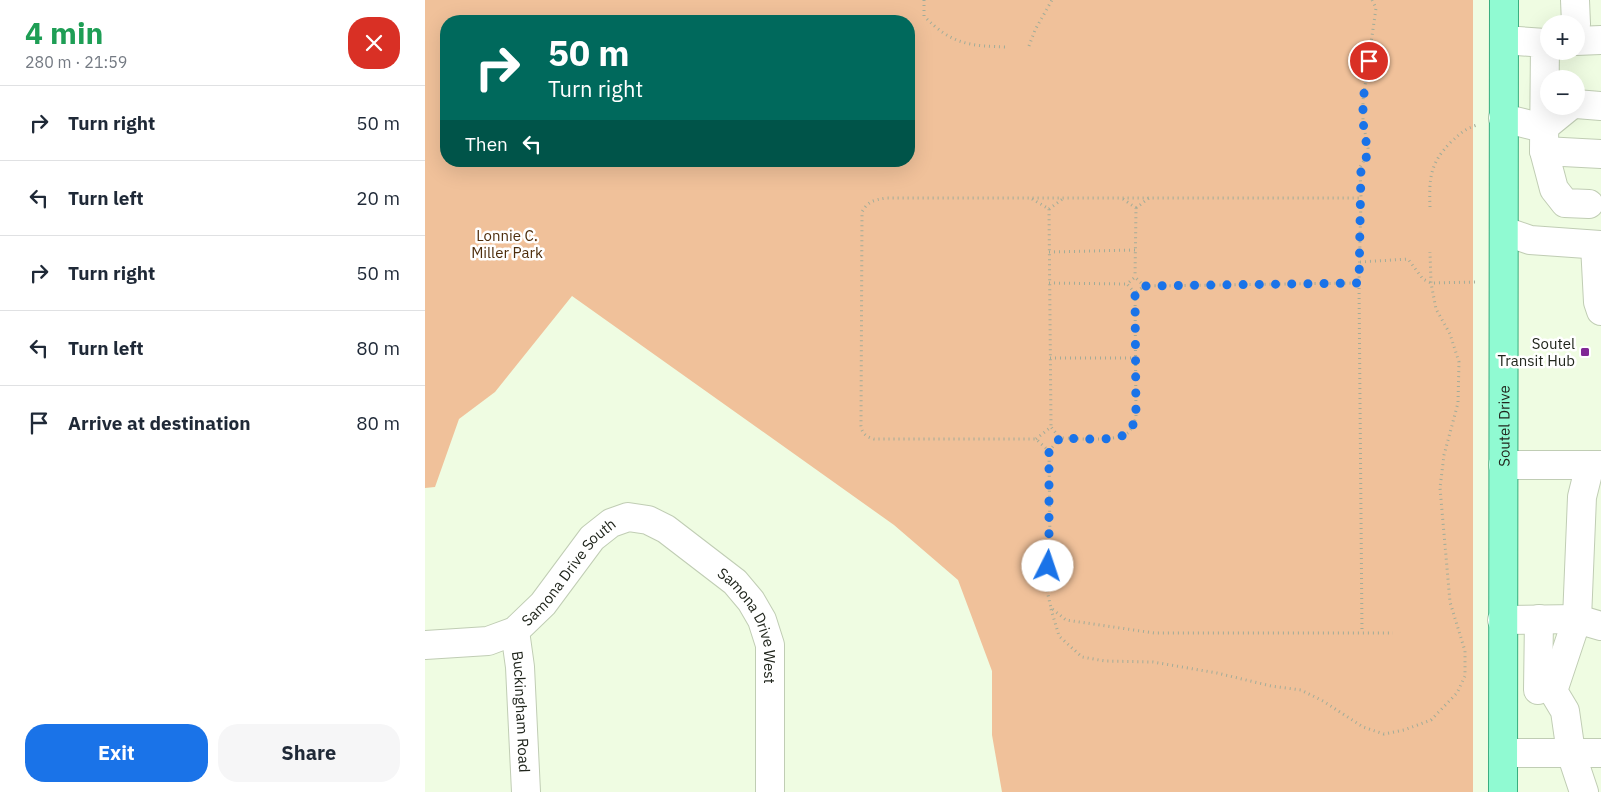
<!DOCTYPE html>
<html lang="en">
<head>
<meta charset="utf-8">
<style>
  :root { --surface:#fff; --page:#f6f6f7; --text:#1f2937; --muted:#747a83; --line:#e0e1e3; --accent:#1a73e8 }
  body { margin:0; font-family:"IBM Plex Sans",sans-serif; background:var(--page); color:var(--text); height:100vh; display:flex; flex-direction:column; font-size:19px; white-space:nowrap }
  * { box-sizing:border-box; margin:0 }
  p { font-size:16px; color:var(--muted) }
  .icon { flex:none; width:28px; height:28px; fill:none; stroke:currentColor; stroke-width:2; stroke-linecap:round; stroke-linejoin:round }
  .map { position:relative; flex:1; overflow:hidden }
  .panel { display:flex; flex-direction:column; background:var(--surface); width:425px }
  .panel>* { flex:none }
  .hud { position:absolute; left:15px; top:15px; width:475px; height:152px; border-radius:20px; box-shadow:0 5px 20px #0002; background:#00695c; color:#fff; overflow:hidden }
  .controls { position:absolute; left:1115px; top:15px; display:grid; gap:10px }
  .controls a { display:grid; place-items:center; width:45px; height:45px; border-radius:50%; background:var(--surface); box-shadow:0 5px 20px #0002; font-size:25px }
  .pin { position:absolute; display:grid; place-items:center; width:42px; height:42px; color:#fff; margin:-21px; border:2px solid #fff; border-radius:50%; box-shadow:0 1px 5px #0007 }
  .me { position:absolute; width:55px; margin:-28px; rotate:4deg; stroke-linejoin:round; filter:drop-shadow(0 0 4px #0008) }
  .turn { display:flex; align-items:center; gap:18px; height:105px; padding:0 25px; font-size:22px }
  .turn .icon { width:65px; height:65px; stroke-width:2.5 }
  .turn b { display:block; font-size:35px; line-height:42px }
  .then { display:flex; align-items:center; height:48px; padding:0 25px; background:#0003; gap:10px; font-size:19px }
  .round { display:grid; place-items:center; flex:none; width:52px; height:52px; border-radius:20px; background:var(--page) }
  .overview { display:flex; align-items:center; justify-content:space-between; height:85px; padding:0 25px }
  h1 { font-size:30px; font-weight:700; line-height:38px; color:#1e9e55 }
  .cta { display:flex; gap:10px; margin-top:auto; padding:10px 25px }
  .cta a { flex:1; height:58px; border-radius:20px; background:var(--accent); color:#fff; font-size:20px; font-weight:700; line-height:58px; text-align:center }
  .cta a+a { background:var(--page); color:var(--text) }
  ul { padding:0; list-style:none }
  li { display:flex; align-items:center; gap:15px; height:75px; padding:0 25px; border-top:1px solid var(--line) }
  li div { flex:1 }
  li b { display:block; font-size:19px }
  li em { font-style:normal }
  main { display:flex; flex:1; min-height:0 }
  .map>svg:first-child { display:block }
  .green { fill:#f0c19a; fill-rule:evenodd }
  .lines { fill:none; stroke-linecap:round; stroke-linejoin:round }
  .minor-casing { stroke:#c0cdb4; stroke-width:30 }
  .major-casing { stroke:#39ad7f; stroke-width:30 }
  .path { stroke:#a2ac98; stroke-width:3; stroke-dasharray:1 4; stroke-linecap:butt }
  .minor { stroke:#fff; stroke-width:28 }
  .major { stroke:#90fad2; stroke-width:28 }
  .route { stroke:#1a73e8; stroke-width:9; stroke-dasharray:0 16.2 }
  .poi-dot { fill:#802895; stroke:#fff; stroke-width:2 }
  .labels { text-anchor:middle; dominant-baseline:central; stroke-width:5; stroke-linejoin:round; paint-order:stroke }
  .park-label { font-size:15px; fill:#4d2d0c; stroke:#fff }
  .poi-label { font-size:15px; fill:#21261d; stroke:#fff; text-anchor:end }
  .street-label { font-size:15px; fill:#21261d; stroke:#fff }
</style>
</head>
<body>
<main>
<section class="panel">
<div class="overview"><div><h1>4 min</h1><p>280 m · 21:59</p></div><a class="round" style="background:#d93025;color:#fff"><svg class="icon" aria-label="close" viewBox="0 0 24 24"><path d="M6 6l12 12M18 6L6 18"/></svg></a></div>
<ul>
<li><svg class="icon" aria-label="right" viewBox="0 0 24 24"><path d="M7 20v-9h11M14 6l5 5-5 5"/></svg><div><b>Turn right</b></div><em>50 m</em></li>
<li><svg class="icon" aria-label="left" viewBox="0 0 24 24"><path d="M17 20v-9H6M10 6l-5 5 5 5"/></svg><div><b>Turn left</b></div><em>20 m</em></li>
<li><svg class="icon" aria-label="right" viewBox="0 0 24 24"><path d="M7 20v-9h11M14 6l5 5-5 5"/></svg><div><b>Turn right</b></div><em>50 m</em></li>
<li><svg class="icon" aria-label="left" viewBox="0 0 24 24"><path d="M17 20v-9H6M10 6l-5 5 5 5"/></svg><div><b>Turn left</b></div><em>80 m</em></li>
<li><svg class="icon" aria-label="arrive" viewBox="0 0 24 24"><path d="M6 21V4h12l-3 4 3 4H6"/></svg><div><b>Arrive at destination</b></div><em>80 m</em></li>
</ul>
<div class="cta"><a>Exit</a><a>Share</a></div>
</section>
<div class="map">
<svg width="1176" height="792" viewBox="0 0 1176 792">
  <rect width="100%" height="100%" fill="#effce2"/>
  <path class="green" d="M0,0H1048V792H577L567,735V671L533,580L469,525L147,296L70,392L34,419L10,487L0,488ZM484,21V161H21V21Z"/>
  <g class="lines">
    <g class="minor-casing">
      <g id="minor">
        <polyline points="1150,0 1151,24"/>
        <polyline points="1079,40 1120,43 1119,151 1129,189 1140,203 1164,204"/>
        <polyline points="1151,41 1176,40"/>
        <polyline points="1151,104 1176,106"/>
        <polyline points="1078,118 1118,128"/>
        <polyline points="1118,128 1145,106"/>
        <polyline points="1119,151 1176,154"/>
        <polyline points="1079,231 1105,240 1176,245"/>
        <polyline points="1170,245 1173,302 1176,311"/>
        <polyline points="1078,465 1176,465"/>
        <polyline points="1077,620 1152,619 1176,626"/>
        <path id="s1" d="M90,631L95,667L101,792"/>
        <path id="s2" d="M0,645L63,641L90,631L118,604L167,538L186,523L203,517L223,520L241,529L310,582L326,601L337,620L345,645V792"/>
        <polyline points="1113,690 1114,619"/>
        <polyline points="1078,753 1176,753"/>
        <polyline points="1159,792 1146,753 1140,711 1128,691 1152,619 1157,497 1165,465"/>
      </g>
    </g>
    <g class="major-casing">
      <g id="major">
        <path id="s3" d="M1078,792L1079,0"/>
      </g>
    </g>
    <g class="path">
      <path d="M499,0V16C527,45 545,46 583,47"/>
      <path d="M947,0L951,8L938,100V122L943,148V154L935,167L936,198H461C449,200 443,201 437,212L436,426C437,434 442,437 449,439H611L624,451L625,546L621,586L626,608L641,620L729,633H968"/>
      <polyline points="604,46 610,30 627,0"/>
      <polyline points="607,199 624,209 626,427"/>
      <polyline points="698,199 711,208 710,277"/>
      <path d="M1005,207C1004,178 1005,163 1026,142C1035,134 1039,129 1052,125"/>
      <polyline points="711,208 724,198"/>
      <polyline points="624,209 639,198"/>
      <polyline points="624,252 710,250"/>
      <polyline points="935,262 983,259 998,279 1006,283 1051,282"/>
      <polyline points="624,283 702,284"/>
      <polyline points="934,283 937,633"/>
      <polyline points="710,293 702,284 710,277 719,286"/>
      <polyline points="625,358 711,358"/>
      <polyline points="611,439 626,427 635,438"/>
      <path d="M624,451L635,438C651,438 692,443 704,432C707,428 709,422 711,418L710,293L719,286L934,283L936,198"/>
      <polyline points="626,609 634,636 657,657 680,661 728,662 792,673 846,686 876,690 898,701 938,727 959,734 979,730 1006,720 1032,693 1040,676 1040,651 1025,602 1015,488 1019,455 1033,403 1034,362 1025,334 1011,309 1006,283 1005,252"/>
    </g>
    <use href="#minor" class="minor"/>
    <use href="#major" class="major"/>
  </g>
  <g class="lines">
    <path class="route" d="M623,566L624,546V451L635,438C651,438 692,443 704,432C707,428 709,422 711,418L710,293L719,286L934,283L936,167L943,154L938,122V100L944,61"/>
  </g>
  <rect class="poi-dot" x="1155" y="347" width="10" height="10" rx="2.5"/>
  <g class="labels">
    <g class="park-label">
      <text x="82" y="235">Lonnie C.<tspan x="82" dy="17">Miller Park</tspan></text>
    </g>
    <g class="poi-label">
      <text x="1150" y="343">Soutel<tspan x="1150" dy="17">Transit Hub</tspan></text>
    </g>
    <g class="street-label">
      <text stroke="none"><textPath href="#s3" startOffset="366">Soutel Drive</textPath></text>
      <text stroke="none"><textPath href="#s2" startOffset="172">Samona Drive South</textPath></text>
      <text stroke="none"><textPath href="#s2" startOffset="429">Samona Drive West</textPath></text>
      <text stroke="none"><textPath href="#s1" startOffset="81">Buckingham Road</textPath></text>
    </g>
  </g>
</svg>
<div class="controls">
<a>+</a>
<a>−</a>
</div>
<div class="pin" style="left:944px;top:61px;background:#d93025"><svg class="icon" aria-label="arrive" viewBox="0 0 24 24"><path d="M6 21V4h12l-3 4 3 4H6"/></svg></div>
<svg class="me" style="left:623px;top:566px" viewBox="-20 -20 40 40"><circle r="19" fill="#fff"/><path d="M0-13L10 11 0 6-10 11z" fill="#1a73e8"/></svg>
<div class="hud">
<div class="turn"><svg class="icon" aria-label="right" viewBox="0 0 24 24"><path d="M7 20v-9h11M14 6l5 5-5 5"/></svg><div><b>50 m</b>Turn right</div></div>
<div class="then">Then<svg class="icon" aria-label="left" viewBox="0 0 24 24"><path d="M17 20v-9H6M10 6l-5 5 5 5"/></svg></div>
</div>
</div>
</main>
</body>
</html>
